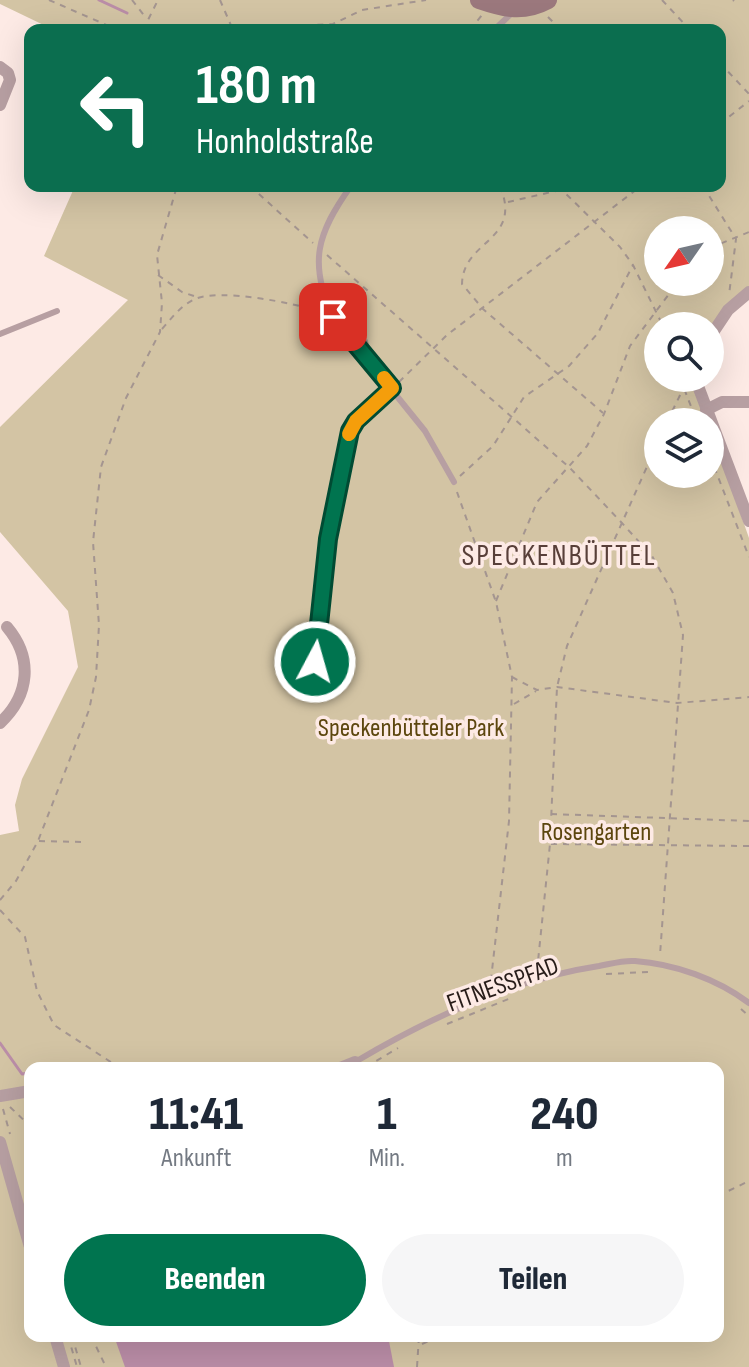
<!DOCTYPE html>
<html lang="de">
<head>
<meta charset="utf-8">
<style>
  :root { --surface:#fff; --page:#f6f6f7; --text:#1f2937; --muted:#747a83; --accent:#00744f }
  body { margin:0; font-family:"Sofia Sans Condensed",sans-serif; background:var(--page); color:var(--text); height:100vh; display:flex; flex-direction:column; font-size:30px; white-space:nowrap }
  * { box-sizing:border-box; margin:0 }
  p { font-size:26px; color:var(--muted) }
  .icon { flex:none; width:44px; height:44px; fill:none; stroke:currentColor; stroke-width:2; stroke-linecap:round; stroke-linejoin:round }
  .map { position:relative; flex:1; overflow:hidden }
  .drawer { position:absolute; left:24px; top:1062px; width:700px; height:280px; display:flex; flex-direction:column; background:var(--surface); border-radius:16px; box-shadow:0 8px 32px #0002 }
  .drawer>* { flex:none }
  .hud { position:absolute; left:24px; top:24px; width:702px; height:168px; border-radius:16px; box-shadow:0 8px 32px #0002; background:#0b6e4f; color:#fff; overflow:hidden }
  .needle { width:52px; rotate:236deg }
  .controls { position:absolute; left:644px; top:216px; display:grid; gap:16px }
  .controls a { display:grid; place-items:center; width:80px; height:80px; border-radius:50%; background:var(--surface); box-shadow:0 8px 32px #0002; font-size:40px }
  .pin { position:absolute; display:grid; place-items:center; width:68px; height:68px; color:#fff; margin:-34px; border-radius:16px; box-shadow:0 4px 12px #0006 }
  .me { position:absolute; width:88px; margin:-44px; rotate:6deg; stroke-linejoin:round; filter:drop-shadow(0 0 6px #0008) }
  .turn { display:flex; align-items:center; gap:28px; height:168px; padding:0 40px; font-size:36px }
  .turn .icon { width:104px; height:104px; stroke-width:2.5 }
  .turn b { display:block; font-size:56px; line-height:68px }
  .eta { display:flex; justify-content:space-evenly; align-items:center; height:136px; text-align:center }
  .eta b { font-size:48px; font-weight:800; line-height:56px }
  .primary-button { display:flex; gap:16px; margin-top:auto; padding:16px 40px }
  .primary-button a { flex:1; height:92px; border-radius:48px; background:var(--accent); color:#fff; font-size:32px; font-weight:800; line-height:92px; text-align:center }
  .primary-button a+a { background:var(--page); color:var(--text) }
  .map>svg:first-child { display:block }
  .green { fill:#d3c4a4; fill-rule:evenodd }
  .water { fill:#ba8da7 }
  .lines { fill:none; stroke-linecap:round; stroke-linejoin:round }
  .stream { stroke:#ba8da7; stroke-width:3 }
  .path { stroke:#a49590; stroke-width:2; stroke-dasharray:6 6; stroke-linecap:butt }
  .lane { stroke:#b79fa2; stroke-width:6 }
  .street { stroke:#b79fa2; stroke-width:12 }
  .secondary { stroke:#9b787d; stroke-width:18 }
  .route-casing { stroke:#004b33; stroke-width:20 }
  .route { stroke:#00744f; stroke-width:14 }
  .slow { stroke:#f59e0b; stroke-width:14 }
  .labels { text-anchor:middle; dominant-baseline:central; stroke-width:7; stroke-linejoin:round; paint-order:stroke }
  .park-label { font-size:26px; fill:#5c460e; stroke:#fdeae5 }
  .street-label { font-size:26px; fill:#271c19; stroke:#fdeae5 }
  .quarter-label { font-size:30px; letter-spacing:2px; fill:#583f39; stroke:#fdeae5 }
</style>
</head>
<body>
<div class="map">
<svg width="749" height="1367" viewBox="0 0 749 1367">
  <rect width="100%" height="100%" fill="#fdeae5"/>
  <path class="green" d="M0,0H749V290L710,334V326H658V378H693L708,422H658V474H710V427L749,538V1367H0V835L19,831L15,805L22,779L78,667L68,611L0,532V427L128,300L44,256L75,186H720V30H54L0,4ZM658,230H710V282H658ZM30,1068H718V1336H30Z"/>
  <polygon class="water" points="114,1336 388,1336 394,1367 125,1367"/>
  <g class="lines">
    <g class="stream">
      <polyline points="99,0 127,13"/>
      <polyline points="0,1043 22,1074 30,1073"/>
      <polyline points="66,1068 96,1068"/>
    </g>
    <g class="path">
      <polyline points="49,0 118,30"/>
      <polyline points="132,0 146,18"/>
      <polyline points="220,0 233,30"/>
      <polyline points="662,0 690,30"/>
      <polyline points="733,0 734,1"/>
      <polyline points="548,17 561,30"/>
      <polyline points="143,30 158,0"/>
      <polyline points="283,30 287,26 333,24 362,10 426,0"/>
      <polyline points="470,30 482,15"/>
      <polyline points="720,63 749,94"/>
      <polyline points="720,124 749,101"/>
      <polyline points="250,186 313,243"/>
      <path d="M500,186C523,242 463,239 462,284L483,309L603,413"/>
      <polyline points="558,186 620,247 633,265 663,326"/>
      <polyline points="703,186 736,239 729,295"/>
      <polyline points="508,202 560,190"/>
      <polyline points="710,248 749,232"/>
      <polyline points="327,255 570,468 621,522 652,556 673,593 683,635 660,955"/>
      <polyline points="158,275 182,292 197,297"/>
      <polyline points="365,292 363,327 368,345"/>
      <path d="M162,329C172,318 180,306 195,299C219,288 295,303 321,312"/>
      <polyline points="680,378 697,422"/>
      <polyline points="399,382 447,335 641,186"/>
      <polyline points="667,422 684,387"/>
      <polyline points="710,456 749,557"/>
      <polyline points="460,476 493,446 524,397 569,366 598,333 633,265"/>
      <polyline points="457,492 496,602 512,677 509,821 490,988"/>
      <polyline points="496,601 537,502 587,446 604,414 630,346 678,282"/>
      <polyline points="512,677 537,690 557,687 677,703 749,697"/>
      <polyline points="514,704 536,691"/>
      <polyline points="551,814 749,821"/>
      <polyline points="39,841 84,842"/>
      <polyline points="551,844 749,846"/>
      <polyline points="0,900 16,881 38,841 89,710 96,677 99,625 93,542 101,467 126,398 160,332 162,303 157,255 177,186"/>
      <polyline points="0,910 25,937 37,991 54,1025 120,1068"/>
      <polyline points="537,971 550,844 557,687 567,646 658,442"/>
      <polyline points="606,974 648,972"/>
      <polyline points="741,1009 749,1016"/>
      <polyline points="447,1024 511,998"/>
      <polyline points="366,1067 398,1048"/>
      <polyline points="10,1107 30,1126"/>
      <polyline points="3,1109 10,1134"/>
      <polyline points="718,1196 749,1181"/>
      <polyline points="68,1336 77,1367"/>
      <polyline points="72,1336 81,1367"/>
      <polyline points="91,1336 106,1367"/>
      <polyline points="422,1344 440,1336"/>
      <polyline points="417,1367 419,1336"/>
    </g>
    <g class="lane">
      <polyline points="494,30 514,11"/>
      <path d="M351,186C317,233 308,263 333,317L425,431L454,482"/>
      <polyline points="0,334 57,311"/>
      <polyline points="315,662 328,539 350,431 356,421 392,388"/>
      <path d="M355,1062C429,1018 513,979 599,966C610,964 623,960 635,961C675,964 717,979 749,1003"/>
    </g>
    <g class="street">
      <polyline points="0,67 8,73 10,80 0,105"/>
      <polyline points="710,337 728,310 749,292"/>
      <polyline points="695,378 749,521"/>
      <polyline points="706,410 722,402 749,402"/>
      <path d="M0,723C30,695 33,658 7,627"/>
      <polyline points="340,1068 355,1062 355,1068"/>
      <polyline points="0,1096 30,1091"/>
      <polyline points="0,1142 30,1247"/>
      <polyline points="55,1336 64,1367"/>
    </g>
    <path class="secondary" d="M479,0C505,9 524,13 548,0"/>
  </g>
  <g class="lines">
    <g class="route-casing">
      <polyline id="route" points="315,662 328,539 350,431 356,421 392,388 333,317"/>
    </g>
    <use href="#route" class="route"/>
    <polyline class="slow" points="349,434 356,421 392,388 384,378"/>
  </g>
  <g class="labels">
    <g class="park-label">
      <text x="411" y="728">Speckenbütteler Park</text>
      <text x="596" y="832">Rosengarten</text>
    </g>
    <g class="street-label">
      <text transform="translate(503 985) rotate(-20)">FITNESSPFAD</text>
    </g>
    <g class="quarter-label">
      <text x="559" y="556">SPECKENBÜTTEL</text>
    </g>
  </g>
</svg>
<div class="controls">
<a><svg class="needle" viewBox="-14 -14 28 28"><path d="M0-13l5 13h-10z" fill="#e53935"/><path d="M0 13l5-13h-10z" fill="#747a83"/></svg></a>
<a><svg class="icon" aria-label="search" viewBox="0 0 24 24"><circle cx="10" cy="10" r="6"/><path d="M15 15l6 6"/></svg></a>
<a><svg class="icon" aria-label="layers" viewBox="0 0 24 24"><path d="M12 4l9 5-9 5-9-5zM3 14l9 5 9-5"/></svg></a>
</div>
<div class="pin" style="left:333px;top:317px;background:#d93025"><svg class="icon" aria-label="arrive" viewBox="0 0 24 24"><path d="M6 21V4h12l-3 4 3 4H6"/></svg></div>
<svg class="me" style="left:315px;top:662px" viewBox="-20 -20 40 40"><circle r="17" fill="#00744f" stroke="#fff" stroke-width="3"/><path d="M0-11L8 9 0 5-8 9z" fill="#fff"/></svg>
<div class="hud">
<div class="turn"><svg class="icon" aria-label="left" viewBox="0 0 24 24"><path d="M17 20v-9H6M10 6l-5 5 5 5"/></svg><div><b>180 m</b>Honholdstraße</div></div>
</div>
<section class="drawer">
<div class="eta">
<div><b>11:41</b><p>Ankunft</p></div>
<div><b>1</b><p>Min.</p></div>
<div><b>240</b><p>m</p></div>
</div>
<div class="primary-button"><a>Beenden</a><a>Teilen</a></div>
</section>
</div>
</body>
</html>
